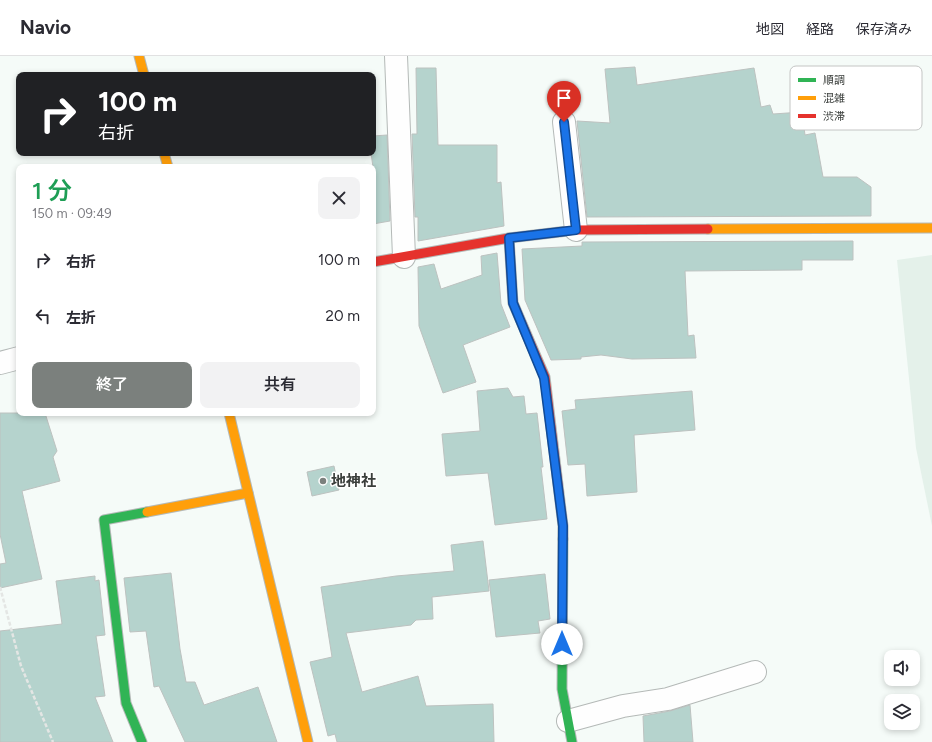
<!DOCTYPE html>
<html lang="ja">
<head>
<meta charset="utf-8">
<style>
  :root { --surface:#fff; --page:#f2f2f3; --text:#2b2b33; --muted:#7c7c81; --line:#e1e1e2; --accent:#7b807d }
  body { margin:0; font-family:Figtree,"Noto Sans JP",sans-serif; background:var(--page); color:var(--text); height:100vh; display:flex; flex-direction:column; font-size:15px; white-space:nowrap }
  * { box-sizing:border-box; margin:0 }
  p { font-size:13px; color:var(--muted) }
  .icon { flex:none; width:22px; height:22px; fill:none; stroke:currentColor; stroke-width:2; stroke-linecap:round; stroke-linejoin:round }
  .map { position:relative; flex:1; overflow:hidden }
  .sheet { position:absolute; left:16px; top:108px; width:360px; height:252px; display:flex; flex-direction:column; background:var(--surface); border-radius:8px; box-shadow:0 2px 6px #0003 }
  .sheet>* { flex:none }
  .guide { position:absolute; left:16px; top:16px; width:360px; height:84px; border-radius:8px; box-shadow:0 2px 6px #0003; background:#202124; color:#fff; overflow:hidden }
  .controls { position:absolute; left:884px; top:594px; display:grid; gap:8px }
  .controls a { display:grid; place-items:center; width:36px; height:36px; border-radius:8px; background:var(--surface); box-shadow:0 2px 6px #0003; font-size:20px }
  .pin { position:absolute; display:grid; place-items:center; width:34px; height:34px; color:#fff; margin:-41px -17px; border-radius:50% 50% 50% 0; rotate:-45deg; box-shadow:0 0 4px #0007 }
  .pin .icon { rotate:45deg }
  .me { position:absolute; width:44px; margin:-22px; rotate:0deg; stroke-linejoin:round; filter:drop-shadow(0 0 3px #0008) }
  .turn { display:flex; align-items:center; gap:14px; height:84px; padding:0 16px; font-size:18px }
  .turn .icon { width:52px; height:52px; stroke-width:2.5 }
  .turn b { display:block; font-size:28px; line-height:34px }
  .round { display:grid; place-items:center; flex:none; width:42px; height:42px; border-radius:8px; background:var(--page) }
  .overview { display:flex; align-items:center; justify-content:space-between; height:68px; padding:0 16px }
  h1 { font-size:24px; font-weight:600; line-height:30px; color:#1e9e55 }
  .action { display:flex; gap:8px; margin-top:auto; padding:8px 16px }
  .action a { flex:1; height:46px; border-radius:8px; background:var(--accent); color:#fff; font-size:16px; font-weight:600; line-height:46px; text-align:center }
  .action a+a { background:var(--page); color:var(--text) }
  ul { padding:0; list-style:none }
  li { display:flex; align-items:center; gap:12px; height:56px; padding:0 16px }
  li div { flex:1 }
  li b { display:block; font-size:15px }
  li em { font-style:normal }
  header { display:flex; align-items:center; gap:24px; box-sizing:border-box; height:56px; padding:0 20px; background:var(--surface); border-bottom:1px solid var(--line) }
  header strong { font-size:19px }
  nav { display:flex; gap:22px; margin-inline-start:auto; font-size:14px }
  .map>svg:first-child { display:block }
  .built { fill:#e4f1ea }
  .building { fill:#b5d3cd; stroke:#bdc2c0 }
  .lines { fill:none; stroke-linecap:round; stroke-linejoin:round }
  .street-casing { stroke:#b4b9b7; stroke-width:24 }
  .fast-casing { stroke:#b4b9b7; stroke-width:11 }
  .slow-casing { stroke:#b4b9b7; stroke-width:11 }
  .jam-casing { stroke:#b4b9b7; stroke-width:11 }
  .path { stroke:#e4e6e4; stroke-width:2.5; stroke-dasharray:4 2; stroke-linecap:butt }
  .street { stroke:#fefefe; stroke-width:22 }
  .fast { stroke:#30b455; stroke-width:9 }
  .slow { stroke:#ff9f0a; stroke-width:9 }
  .jam { stroke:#e5322d; stroke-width:9 }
  .route-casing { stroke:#114b97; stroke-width:10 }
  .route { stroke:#1a73e8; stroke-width:7 }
  .poi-dot { fill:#7b807d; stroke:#fff; stroke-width:1.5 }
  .labels { text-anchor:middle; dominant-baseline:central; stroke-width:3; stroke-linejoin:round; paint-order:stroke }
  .poi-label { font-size:15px; font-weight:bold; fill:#3a3e3b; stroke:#fff; text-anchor:start }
  .key { fill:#fff; stroke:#c4c5c4; stroke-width:1 }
  .key-label { font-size:11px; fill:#3a3e3b }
</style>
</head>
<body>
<header>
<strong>Navio</strong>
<nav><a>地図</a><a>経路</a><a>保存済み</a></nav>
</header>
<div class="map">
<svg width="932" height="686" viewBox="0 0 932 686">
  <rect width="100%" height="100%" fill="#f5fbf8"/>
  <polygon class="built" points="932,199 932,470 916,392 897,204"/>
  <g class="building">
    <polygon points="635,11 637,29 754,12 761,51 770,49 773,58 802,56 805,79 815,77 823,121 857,121 871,131 871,160 587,161 577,65 610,67 605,13"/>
    <polygon points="416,12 436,12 438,89 497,89 497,127 501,126 504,170 418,185 418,161 415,161 412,78 417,78"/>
    <polygon points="387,79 390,165 373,168 373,111 371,97 373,97 373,80"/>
    <polygon points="853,185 853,204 802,204 802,214 685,215 688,280 694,279 696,302 632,303 601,299 581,301 581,303 551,304 525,244 522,193 582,190 582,186"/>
    <polygon points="497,197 501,248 510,271 463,289 476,326 443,337 419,270 418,211 434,208 441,233 482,219 481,200"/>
    <polygon points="508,332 513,341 524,340 526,358 537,357 543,411 541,411 547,463 495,469 488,417 446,420 442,378 480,375 477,335"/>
    <polygon points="692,335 695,374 634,379 637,436 587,440 585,408 568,409 562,355 576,353 575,344"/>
    <polygon points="0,357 45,357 57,395 53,401 60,425 22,435 42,523 0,532 0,508 6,507 0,478"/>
    <polygon points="334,410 339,434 312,440 307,416"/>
    <polygon points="483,485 489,535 432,541 433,563 416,564 411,569 346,577 362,636 418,620 426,650 493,648 494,686 337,686 335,678 328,680 310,606 332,601 321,531 396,520 454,515 451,489"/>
    <polygon points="171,517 180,593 186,626 195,626 204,649 258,631 277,686 185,686 159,630 154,631 146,575 130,576 124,522"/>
    <polygon points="545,518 550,563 538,565 540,577 496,581 489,524"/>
    <polygon points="95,520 95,525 99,524 105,579 96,580 105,640 95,641 113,686 0,686 0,575 62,568 56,525"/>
    <polygon points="690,649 693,686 644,686 643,660 670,655"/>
  </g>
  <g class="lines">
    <g class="street-casing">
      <g id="street">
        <polyline points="396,0 404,201"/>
        <polyline points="564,66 576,174"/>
        <polyline points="0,307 19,302"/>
        <polyline points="568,665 623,650 668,643 755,616"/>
      </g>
    </g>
    <g class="fast-casing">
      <g id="fast">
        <polyline points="563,483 562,633 572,686"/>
        <polyline points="142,686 126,647 104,464 147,456"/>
      </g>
    </g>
    <g class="slow-casing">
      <g id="slow">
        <polyline points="139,0 144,19"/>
        <polyline points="164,97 168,111"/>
        <polyline points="708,173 932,172"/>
        <polyline points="229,357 308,686"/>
        <polyline points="147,456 248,437"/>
      </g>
    </g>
    <g class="jam-casing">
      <g id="jam">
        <polyline points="509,182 513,247 545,321 563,470 563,483"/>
        <polyline points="373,206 509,182 576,174 708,173"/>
      </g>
    </g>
    <polyline class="path" points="0,531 21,610 53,686"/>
    <use href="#street" class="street"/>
    <use href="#fast" class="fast"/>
    <use href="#slow" class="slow"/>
    <use href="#jam" class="jam"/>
  </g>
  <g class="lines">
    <g class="route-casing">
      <polyline id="route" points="562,588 563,470 544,322 513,247 509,182 576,174 564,66"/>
    </g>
    <use href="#route" class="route"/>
  </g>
  <circle class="poi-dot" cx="323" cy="425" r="4"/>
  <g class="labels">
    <g class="poi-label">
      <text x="331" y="425">地神社</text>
    </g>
  </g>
  <rect x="790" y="10" width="132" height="64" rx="6" class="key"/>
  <rect x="798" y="22" width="18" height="4" fill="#30b455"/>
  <rect x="798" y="40" width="18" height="4" fill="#ff9f0a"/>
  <rect x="798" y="58" width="18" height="4" fill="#e5322d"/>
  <g class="key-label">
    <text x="823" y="28">順調</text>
    <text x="823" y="46">混雑</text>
    <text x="823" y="64">渋滞</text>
  </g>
</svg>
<div class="controls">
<a><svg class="icon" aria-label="sound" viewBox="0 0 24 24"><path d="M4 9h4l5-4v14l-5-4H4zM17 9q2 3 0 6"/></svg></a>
<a><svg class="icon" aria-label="layers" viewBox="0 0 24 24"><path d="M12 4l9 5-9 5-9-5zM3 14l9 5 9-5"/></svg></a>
</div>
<div class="pin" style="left:564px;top:66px;background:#d93025"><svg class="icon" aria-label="arrive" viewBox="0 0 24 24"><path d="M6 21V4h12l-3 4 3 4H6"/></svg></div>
<svg class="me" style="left:562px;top:588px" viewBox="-20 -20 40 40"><circle r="19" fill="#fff"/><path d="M0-13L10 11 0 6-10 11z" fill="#1a73e8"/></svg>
<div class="guide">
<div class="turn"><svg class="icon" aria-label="right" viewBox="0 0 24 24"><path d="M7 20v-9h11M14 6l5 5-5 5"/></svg><div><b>100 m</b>右折</div></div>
</div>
<section class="sheet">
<div class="overview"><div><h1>1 分</h1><p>150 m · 09:49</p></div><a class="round"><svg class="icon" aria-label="close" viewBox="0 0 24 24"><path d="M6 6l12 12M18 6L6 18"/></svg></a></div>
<ul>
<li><svg class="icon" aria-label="right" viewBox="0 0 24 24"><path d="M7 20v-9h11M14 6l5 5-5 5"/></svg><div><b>右折</b></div><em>100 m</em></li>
<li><svg class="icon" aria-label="left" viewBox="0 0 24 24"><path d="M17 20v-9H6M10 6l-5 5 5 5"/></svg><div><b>左折</b></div><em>20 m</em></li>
</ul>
<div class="action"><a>終了</a><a>共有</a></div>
</section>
</div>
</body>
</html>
